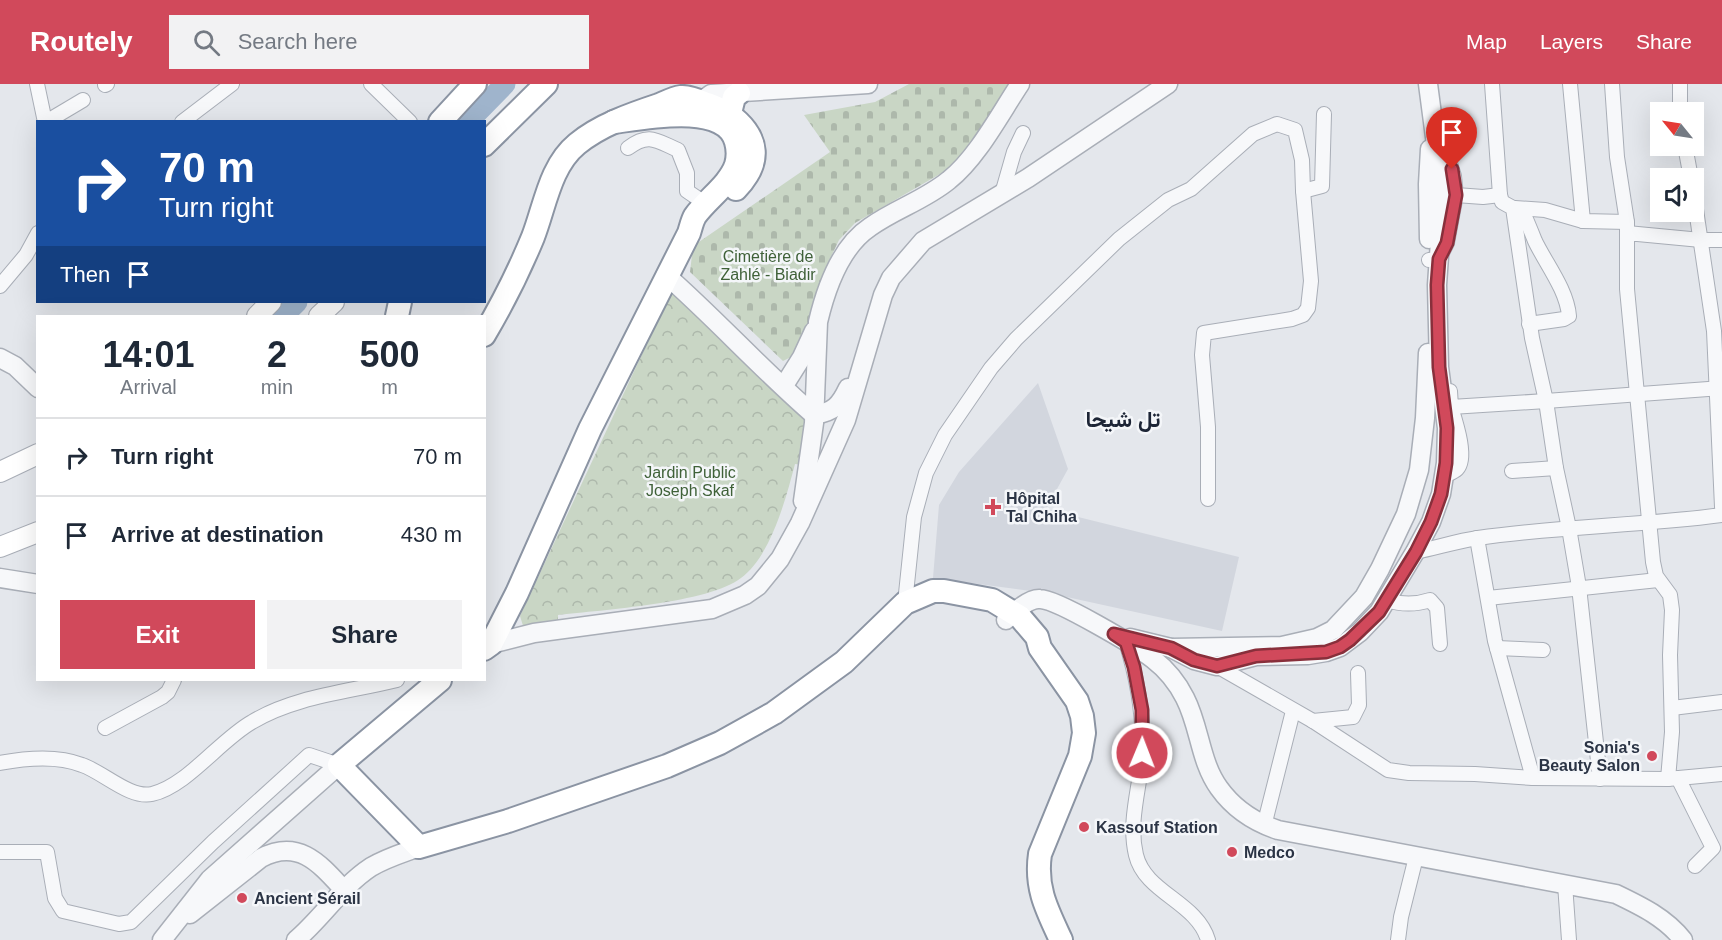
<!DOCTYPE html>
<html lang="en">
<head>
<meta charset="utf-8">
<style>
  :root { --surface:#fff; --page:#f2f2f3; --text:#1f2937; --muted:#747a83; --line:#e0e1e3; --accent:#d1495b }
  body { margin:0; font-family:Arial,Vazirmatn,sans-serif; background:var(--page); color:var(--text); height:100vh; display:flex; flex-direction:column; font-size:22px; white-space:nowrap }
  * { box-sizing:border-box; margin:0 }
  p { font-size:20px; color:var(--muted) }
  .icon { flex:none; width:33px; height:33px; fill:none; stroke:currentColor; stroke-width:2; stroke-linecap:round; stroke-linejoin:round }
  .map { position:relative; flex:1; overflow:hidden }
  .drawer { position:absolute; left:36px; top:231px; width:450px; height:366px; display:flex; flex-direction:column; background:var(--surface); border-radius:0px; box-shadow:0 6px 24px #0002 }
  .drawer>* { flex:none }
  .banner { position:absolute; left:36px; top:36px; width:450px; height:183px; border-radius:0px; box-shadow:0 6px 24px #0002; background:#1a4fa0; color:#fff; overflow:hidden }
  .needle { width:39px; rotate:300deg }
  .tools { position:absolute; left:1650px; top:18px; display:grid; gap:12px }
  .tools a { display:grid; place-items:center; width:54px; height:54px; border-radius:0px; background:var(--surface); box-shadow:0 6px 24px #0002; font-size:30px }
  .pin { position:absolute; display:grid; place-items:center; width:51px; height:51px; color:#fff; margin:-62px -26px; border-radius:50% 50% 50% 0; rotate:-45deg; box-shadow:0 0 6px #0007 }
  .pin .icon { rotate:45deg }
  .me { position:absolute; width:66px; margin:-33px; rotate:1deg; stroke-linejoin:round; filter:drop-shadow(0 0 4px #0008) }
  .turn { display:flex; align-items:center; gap:21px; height:126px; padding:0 24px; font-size:27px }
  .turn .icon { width:78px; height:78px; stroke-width:2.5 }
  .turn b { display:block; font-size:42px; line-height:51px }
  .then { display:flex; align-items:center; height:57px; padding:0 24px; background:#0003; gap:12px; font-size:22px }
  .eta { display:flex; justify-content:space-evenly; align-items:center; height:102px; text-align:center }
  .eta b { font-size:36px; font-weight:600; line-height:42px }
  .primary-button { display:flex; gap:12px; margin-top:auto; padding:12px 24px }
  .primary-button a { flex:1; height:69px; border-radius:0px; background:var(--accent); color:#fff; font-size:24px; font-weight:600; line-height:69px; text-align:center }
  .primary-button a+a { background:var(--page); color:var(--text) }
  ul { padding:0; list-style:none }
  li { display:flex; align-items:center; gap:18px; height:78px; padding:0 24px; border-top:2px solid var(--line) }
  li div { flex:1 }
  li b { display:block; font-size:22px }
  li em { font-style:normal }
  header { display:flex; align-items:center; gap:36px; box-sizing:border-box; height:84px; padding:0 30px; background:var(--accent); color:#fff }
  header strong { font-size:28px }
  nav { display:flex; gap:33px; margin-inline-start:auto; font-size:21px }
  .search { width:420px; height:54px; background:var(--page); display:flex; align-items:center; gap:15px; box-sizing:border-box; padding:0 21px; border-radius:0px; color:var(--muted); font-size:22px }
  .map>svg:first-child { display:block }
  .built { fill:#d2d6de }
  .cemetery { fill:url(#cemetery-stones) }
  .park { fill:url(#park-crowns) }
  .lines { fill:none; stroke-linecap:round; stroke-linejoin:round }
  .river { stroke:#9fb4cc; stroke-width:21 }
  .minor-casing { stroke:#a9aeb7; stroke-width:16 }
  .tertiary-casing { stroke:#a9aeb7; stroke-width:21 }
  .secondary-casing { stroke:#a9aeb7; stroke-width:22 }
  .trunk-casing { stroke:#8b94a3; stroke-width:26 }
  .minor { stroke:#f7f8fa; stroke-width:14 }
  .tertiary { stroke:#f7f8fa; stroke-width:18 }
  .secondary { stroke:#fff; stroke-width:20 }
  .trunk { stroke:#fff; stroke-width:22 }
  .route-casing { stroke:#882f3b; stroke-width:15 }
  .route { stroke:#d1495b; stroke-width:10 }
  .poi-dot { fill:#d1495b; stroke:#f4f6f9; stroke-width:2 }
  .labels { text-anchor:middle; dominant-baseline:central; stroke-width:5; stroke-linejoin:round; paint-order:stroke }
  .park-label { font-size:16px; fill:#3f6138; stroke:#f4f6f9 }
  .poi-label { font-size:16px; font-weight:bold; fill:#2b3445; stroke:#f4f6f9; text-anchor:start }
  .district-label { font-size:22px; font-weight:bold; fill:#1d2536; stroke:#f4f6f9 }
</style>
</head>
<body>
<header>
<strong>Routely</strong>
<div class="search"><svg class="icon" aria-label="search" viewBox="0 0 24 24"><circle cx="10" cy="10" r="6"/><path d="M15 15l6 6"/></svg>Search here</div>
<nav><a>Map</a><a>Layers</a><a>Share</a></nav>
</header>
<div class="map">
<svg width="1722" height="856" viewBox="0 0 1722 856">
  <defs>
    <pattern id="cemetery-stones" width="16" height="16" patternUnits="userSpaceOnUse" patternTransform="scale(1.5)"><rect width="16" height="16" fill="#c9d6c5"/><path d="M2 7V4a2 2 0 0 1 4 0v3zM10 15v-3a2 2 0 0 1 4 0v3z" fill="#adb8ab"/></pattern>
    <pattern id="park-crowns" width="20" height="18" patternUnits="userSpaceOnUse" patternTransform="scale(1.5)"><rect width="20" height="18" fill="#c9d6c5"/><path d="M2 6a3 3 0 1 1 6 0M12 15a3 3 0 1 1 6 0" fill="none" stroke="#adb8ab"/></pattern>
  </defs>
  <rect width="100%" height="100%" fill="#e4e7ec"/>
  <polygon class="built" points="1038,299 1068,385 1046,425 1239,473 1222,547 1053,510 933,494 939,421 959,388"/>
  <polygon class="cemetery" points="909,0 1015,0 972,63 947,86 855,139 839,156 828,179 823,205 795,271 783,277 690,188 693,162 830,68 804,31 875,18"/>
  <path class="park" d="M680,205L808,321L803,381L795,380C786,414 771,472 741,494C709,519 602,526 558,531V540L524,545L520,532L671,208Z"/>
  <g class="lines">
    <g class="river">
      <polyline points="468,38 505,0"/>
      <polyline points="283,232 297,218"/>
    </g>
    <g class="minor-casing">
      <g id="minor">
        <polyline points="37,0 45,38"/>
        <polyline points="371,0 410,38"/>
        <polyline points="1492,0 1500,111 1502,118 1513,124 1532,254 1546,317 1722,304"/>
        <polyline points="1570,0 1583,137"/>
        <polyline points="1612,0 1617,73 1627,138 1627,149"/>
        <polyline points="1680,0 1680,28"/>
        <polyline points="105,1 107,0"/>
        <polyline points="46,38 83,16"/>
        <polyline points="182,38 232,0"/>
        <polyline points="1440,48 1454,92 1456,111 1483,113 1500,111"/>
        <polyline points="1685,62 1691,94"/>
        <path d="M628,64C649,48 657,57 678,66L687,89V107L706,120"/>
        <polyline points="1303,107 1322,102 1324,30"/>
        <polyline points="1002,110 1014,68 1023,49"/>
        <polyline points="1694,112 1714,247 1722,423"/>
        <polyline points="1515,124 1545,126 1583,137 1627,138"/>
        <path d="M1522,126C1527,137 1531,147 1535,157C1546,180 1567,206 1569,232L1564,235L1529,240"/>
        <polyline points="1429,176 1439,175 1447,159 1456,111"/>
        <polyline points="0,202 26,171 38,149"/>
        <polyline points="1450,307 1451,323 1546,317 1556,384 1569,444 1579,503 1600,695"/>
        <polyline points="1512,387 1556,384"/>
        <path d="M1444,392C1448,390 1454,388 1457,385C1468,374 1455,336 1451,323"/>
        <polyline points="1477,454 1495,557 1533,694"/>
        <path d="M1415,468C1436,464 1457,457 1478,454C1559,442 1641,442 1722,431"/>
        <polyline points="1488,514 1658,496"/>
        <path d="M1387,516C1402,521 1415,521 1430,516L1437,524L1440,560"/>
        <polyline points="905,519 914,433 926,389 945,351 991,284 1016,255 1119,155 1168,116 1191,105 1253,50 1277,40 1295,46 1302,76 1303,107 1311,197 1308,224 1303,231 1292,235 1204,249 1202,271 1208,343 1208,415"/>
        <path d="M1126,558C1139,600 1146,641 1141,684C1137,713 1129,742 1136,771C1145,809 1197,818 1208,856"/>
        <polyline points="1497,564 1543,566"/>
        <polyline points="1217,582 1313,637 1388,686 1409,689 1475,690 1533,694 1668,695 1722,690"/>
        <polyline points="1672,624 1722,618"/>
        <polyline points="1313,637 1353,633 1359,621 1358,589"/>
        <polyline points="105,644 162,613 168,608 174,596"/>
        <path d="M0,679C26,674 57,671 82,681C103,688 130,715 152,710C187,702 220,656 252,638C295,612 349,608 397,596"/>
        <polyline points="1678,694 1713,764 1695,782"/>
        <polyline points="1668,695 1672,648 1670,571 1672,526 1670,511 1656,492 1653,478 1627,205 1627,149 1701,156 1722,156"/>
        <polyline points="1264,742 1293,627"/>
        <polyline points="0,768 47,768 55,814 63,827 119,840 131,838 213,758 309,671 339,681"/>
        <polyline points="1565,800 1569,856"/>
        <polyline points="1398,856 1401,833 1416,773"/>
      </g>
    </g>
    <g class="tertiary-casing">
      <g id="tertiary">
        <polyline points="698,25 700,18 711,10 868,0"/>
        <polyline points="1429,155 1428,100 1430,65"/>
        <path d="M666,191C717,236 763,287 814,331C834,328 840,321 848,304"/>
        <polyline points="0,274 15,282 38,304"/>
        <polyline points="785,300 802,273 814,247"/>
        <path d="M803,417L814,339L818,238C826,204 840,163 870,143C895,125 925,116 949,96C977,74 1000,30 1020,0"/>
        <polyline points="0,494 38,500"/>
        <path d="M1006,536C1014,528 1029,514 1040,515C1057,515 1137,563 1153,575C1166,585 1178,600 1185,614C1200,643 1200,678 1219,704C1234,725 1254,738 1278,746L1616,810C1641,822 1666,834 1683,856"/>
        <polyline points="1130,554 1171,564 1282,562 1317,554 1333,546 1364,513 1380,485 1406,430 1419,386 1425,334 1428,269"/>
        <polyline points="491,560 534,549 712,525 745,511 758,502 780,475 800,439 846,336 883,211 891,194 923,157 1028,94 1168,0"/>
        <polyline points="1171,564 1194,576 1217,582 1256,572 1308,571 1326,568 1340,563 1360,548 1379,528 1415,468 1431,438 1441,410 1446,379 1447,344 1439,283 1437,201 1443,114 1428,0"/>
        <path d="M190,830L261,774C299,754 320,780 344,806"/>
        <polyline points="162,856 210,795 339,681"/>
        <path d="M296,856C322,834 342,802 371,783C386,774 403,769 419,763"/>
      </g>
    </g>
    <g class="secondary-casing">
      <g id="secondary">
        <polyline points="257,232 271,218"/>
        <polyline points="319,232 334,218"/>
        <polyline points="0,388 38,370"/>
        <polyline points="0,463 38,448"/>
      </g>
    </g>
    <g class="trunk-casing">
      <g id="trunk">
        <polyline points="730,29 734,13 739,9"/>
        <polyline points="440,38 475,0"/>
        <polyline points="484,61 546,0"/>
        <polyline points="397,232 400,218"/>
        <path d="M484,251C503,219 519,187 533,153C545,122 550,82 577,60C600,41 632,30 659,21C666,18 674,14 681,13C688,12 700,17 707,20C736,30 768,57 747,91C744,96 740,101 736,105"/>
        <path d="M484,565L491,560L517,509L590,345L689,149C691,143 692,137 695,132C707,115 729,101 736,81C738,74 738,65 736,58C726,17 644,34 614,38"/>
        <path d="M440,596L339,681L419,763L508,737L667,682L720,659L774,629L844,578L905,519L933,507H944L992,516L1020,533L1037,553L1040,564L1077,617L1082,632L1084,649L1080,672L1040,770C1035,804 1047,826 1061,856"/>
      </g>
    </g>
    <use href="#minor" class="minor"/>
    <use href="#tertiary" class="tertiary"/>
    <use href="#secondary" class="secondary"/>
    <use href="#trunk" class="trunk"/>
  </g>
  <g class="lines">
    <g class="route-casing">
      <polyline id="route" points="1142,669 1142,626 1134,583 1126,558 1114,550 1171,564 1194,576 1217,582 1256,572 1326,568 1340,563 1350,556 1379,528 1416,468 1431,438 1441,410 1446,379 1447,344 1439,283 1437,201 1439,175 1447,159 1456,111 1452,85"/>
    </g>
    <use href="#route" class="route"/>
  </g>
  <g class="poi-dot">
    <path d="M990 414h6v6h6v6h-6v6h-6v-6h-6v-6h6z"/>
    <circle cx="1652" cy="672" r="6"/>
    <circle cx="1084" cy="743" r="6"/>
    <circle cx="1232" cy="768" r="6"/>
    <circle cx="242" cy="814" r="6"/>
  </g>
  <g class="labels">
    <g class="park-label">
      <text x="768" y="172">Cimetière de<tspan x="768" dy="18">Zahlé - Biadir</tspan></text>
      <text x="690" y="388">Jardin Public<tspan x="690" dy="18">Joseph Skaf</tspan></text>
    </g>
    <g class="poi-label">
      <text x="1006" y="414">Hôpital<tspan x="1006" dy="18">Tal Chiha</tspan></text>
      <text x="1640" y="663" text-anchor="end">Sonia's<tspan x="1640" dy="18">Beauty Salon</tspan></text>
      <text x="1096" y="743">Kassouf Station</text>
      <text x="1244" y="768">Medco</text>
      <text x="254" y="814">Ancient Sérail</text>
    </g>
    <g class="district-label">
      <text x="1123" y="335">تل شيحا</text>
    </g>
  </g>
</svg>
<div class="tools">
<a><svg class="needle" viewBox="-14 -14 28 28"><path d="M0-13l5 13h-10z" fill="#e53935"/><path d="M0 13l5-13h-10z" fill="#747a83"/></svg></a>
<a><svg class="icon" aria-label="sound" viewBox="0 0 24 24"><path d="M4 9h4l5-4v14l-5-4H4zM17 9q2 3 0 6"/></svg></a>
</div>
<div class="pin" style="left:1452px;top:85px;background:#d93025"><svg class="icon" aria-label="arrive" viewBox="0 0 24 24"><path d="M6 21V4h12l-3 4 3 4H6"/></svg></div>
<svg class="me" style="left:1142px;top:669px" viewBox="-20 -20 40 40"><circle r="17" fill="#d1495b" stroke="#fff" stroke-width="3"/><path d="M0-11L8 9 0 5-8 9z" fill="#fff"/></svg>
<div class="banner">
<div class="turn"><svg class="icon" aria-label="right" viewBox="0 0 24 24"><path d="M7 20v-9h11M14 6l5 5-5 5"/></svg><div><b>70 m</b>Turn right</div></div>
<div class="then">Then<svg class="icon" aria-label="arrive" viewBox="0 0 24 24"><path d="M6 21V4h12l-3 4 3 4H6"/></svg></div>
</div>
<section class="drawer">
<div class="eta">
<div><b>14:01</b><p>Arrival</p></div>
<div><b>2</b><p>min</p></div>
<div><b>500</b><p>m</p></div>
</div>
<ul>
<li><svg class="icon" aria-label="right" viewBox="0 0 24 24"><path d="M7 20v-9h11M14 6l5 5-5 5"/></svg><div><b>Turn right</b></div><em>70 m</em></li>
<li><svg class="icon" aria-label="arrive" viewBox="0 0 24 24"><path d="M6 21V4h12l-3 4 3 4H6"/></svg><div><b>Arrive at destination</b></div><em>430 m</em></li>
</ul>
<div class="primary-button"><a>Exit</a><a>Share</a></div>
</section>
</div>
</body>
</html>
